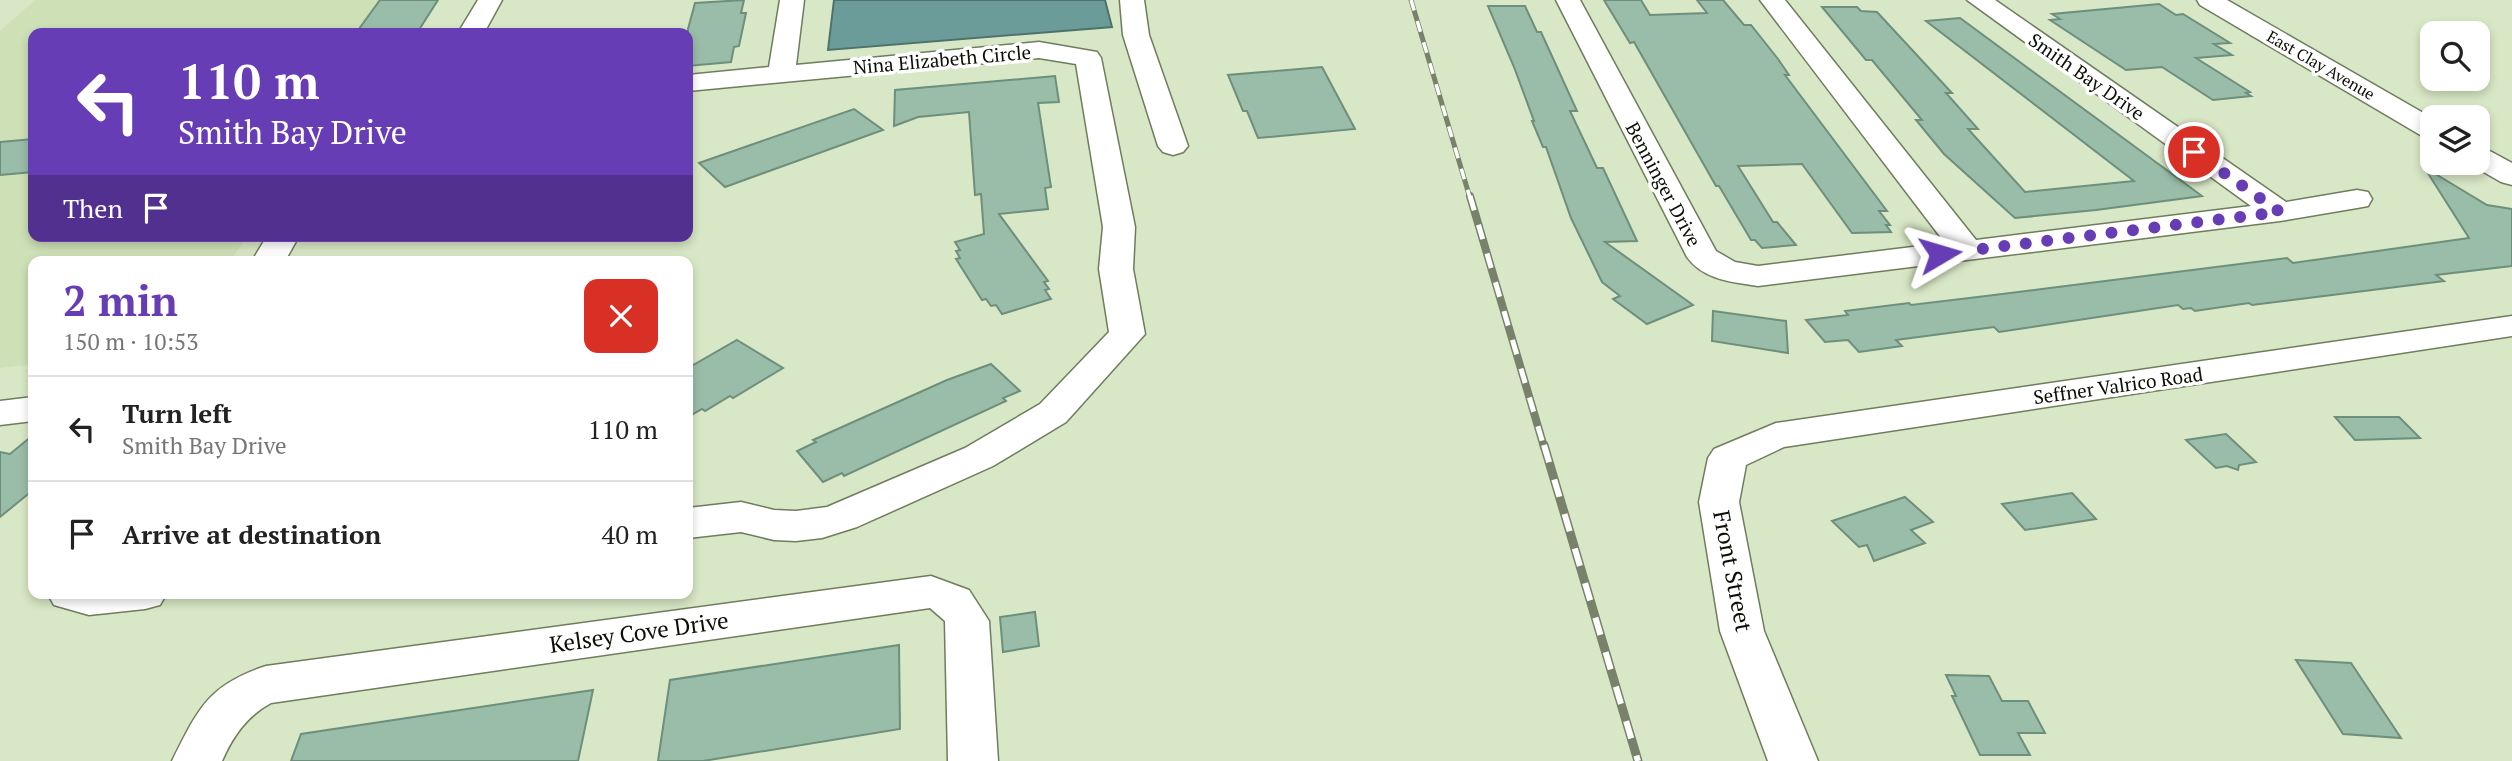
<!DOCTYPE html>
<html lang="en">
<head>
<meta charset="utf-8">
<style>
  :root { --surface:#fff; --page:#f6f6f6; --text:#222; --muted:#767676; --line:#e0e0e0; --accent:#663db5 }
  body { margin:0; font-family:"PT Serif",serif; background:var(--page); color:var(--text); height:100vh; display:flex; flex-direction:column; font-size:26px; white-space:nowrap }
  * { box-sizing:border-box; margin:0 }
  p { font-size:23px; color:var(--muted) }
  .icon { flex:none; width:38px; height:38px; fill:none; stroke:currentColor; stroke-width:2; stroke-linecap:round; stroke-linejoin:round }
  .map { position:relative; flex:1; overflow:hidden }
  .panel { position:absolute; left:28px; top:256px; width:665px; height:343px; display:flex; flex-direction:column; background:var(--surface); border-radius:14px; box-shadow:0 4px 10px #0003 }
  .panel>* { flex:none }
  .hud { position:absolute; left:28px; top:28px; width:665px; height:214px; border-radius:14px; box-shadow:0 4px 10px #0003; background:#663db5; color:#fff; overflow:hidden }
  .controls { position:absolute; left:2420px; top:21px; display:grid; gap:14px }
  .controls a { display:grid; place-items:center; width:70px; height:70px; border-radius:14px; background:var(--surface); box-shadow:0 4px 10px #0003; font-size:35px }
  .pin { position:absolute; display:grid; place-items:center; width:60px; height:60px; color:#fff; margin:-30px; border:4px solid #fff; border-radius:50%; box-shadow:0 2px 7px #0007 }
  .me { position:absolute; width:77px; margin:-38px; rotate:83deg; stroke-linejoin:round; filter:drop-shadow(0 0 5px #0008) }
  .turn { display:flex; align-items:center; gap:24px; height:147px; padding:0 35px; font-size:32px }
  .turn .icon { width:91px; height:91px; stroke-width:2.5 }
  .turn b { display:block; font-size:49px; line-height:60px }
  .then { display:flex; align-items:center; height:66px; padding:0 35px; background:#0003; gap:14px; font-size:26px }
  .round { display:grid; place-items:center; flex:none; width:74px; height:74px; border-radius:14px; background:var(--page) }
  .headline { display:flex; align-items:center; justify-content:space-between; height:119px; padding:0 35px }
  h1 { font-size:42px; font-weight:800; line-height:52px; color:var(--accent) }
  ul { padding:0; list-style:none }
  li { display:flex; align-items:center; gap:21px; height:105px; padding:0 35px; border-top:2px solid var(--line) }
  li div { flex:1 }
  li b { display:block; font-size:26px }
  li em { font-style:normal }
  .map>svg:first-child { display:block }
  .built { fill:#cee0b6 }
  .water { fill:#6c9c9a; stroke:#4f726d; stroke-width:2 }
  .building { fill:#99bda8; stroke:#6d8f7c; stroke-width:2 }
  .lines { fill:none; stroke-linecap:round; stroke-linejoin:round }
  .minor-casing { stroke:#6f7c5d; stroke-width:3 }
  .minor { fill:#fff; fill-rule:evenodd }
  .rail-far2-casing { stroke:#78826b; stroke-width:5 }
  .rail-far1-casing { stroke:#78826b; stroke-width:8 }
  .rail-casing { stroke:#78826b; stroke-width:9 }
  .rail-far2 { stroke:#fff; stroke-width:3.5; stroke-dasharray:11; stroke-linecap:butt }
  .rail-far1 { stroke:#fff; stroke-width:5; stroke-dasharray:15; stroke-linecap:butt }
  .rail { stroke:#fff; stroke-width:6; stroke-dasharray:18; stroke-linecap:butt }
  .route { stroke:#663db5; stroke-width:12; stroke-dasharray:0 21.6 }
  .labels { text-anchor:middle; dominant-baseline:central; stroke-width:7; stroke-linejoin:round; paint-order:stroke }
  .far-street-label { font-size:16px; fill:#0b0f05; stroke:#fff }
  .street-label { font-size:19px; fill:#0b0f05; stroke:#fff }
  .near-street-label { font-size:23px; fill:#0b0f05; stroke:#fff }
</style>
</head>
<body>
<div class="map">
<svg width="2512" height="761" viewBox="0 0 2512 761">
  <rect width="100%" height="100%" fill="#d8e7c5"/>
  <polygon class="built" points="35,0 412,0 391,33 33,33 33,236 248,236 230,261 33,261 33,364 0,368 0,31"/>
  <polygon class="water" points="834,0 1105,0 1112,27 828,50"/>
  <g class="building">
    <polygon points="380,0 438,0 417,33 356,33"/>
    <polygon points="744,0 741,13 746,13 739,46 734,47 731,62 688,66 688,29 695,3"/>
    <polygon points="1604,0 1641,0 1650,15 1707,13 1697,0 1723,0 1744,25 1751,25 1778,59 1789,75 1785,75 1887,211 1879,211 1890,225 1886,225 1891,232 1852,233 1802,164 1738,166 1773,222 1777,222 1796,245 1762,248 1755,240 1751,240 1719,186 1716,186 1634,42 1630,43"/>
    <polygon points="2159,4 2176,15 2183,14 2230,43 2214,44 2232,55 2196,58 2250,92 2246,93 2251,96 2213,100 2162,67 2126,70 2050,20 2060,19 2052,14"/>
    <polygon points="1488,6 1525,6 1537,32 1541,32 1577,111 1570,111 1597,168 1603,168 1637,241 1605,242 1693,305 1647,324 1613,299 1620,296 1602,282 1571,218 1546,147 1543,147 1532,121 1534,121 1514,67"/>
    <polygon points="1822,7 1857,7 1861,11 1877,12 1952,93 1946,93 1978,129 1968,129 2025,192 2134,181 1926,21 1960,18 2202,196 2096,210 2015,218 1944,154 1916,120 1922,120 1872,60 1866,60"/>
    <polygon points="1322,67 1355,129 1258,138 1247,111 1243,111 1228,75"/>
    <polygon points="1055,76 1059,102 1038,103 1051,187 1045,188 1048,209 999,214 1048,281 1044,282 1049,289 1045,290 1051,299 1002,314 996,305 991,306 986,299 982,300 956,259 960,258 956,251 960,250 955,242 984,234 981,194 975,195 969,112 918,117 894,126 895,90"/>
    <polygon points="854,109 883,130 725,187 699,163"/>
    <polygon points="33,139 33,172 0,175 0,142"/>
    <polygon points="2424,167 2487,205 2512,209 2512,266 2436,275 2444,281 2252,305 2249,303 2195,311 2191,308 2183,309 2178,305 1999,332 1994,327 1896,340 1902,346 1859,352 1848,340 1825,342 1806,320 1848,315 1845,311 1909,303 1911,305 1986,296 2287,258 2293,263 2469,238"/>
    <polygon points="1713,311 1786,321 1788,353 1712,341"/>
    <polygon points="737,340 783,368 733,398 730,396 705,411 702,409 688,417 688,368"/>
    <polygon points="991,364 1020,391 1003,398 1006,401 844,476 842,473 823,482 797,451 816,442 813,440 947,380"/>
    <polygon points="2335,417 2399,417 2420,438 2355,440"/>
    <polygon points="2226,434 2256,462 2239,465 2238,470 2227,466 2216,468 2186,440"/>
    <polygon points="33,435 33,490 0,517 0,452 10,454"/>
    <polygon points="2072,493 2096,519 2025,530 2002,504"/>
    <polygon points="1905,497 1933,522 1911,530 1925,543 1874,561 1867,545 1859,547 1832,521"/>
    <polygon points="1035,612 1039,646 1003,652 1000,617"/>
    <polygon points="899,645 900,729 703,761 658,761 670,680"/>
    <polygon points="2296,660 2351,663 2401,738 2343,734"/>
    <polygon points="1946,675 1989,676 2002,701 2028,701 2045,733 2018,733 2030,755 1980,755 1952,696 1956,696"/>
    <polygon points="593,690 578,761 291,761 301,734"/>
  </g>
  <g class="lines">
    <g class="minor-casing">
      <g id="minor">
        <polygon points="478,0 502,0 484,33 458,33"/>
        <polygon points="780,0 804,0 796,65 1039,42 1097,52 1101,58 1135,227 1133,269 1145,334 1066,422 993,466 857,527 822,538 796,541 774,540 741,532 688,538 688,508 741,502 774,510 796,511 827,507 965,448 1040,404 1109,332 1099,269 1103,227 1076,64 1039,58 688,91 688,75 769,67"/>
        <polygon points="1120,0 1144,0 1149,35 1188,146 1183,152 1173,155 1163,152 1158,146 1123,35"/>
        <path d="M1556,0H1580L1716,251L1735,262L1758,266L1945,243L1760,0H1785L1976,240L2251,206L1967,0H1995L2286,202L2357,190L2368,192L2372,199L2368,206L2357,208L2280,221L1758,286C1733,282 1703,280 1687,257Z"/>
        <polygon points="2197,0 2227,0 2432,118 2432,138 2422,136 2200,5"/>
        <polygon points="2478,147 2488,150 2512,163 2512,185 2501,182 2468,163 2478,163"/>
        <polygon points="267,236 299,236 285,261 252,261"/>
        <polygon points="2512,316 2512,336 1784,447 1746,465 1739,502 1764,631 1818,761 1768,761 1720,631 1699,502 1708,458 1714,449 1776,423"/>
        <polygon points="33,397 33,421 0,425 0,401"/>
        <path d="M931,576L969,590L989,621L998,761H948L945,621L930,608L271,703C247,716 233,736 222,761H172C198,709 208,685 266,666Z"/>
        <polygon points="47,593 167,593 160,605 145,609 89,615 54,605"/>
      </g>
    </g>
    <use href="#minor" class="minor"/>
    <g class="rail-far2-casing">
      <polyline id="rail-far2" points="1411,0 1470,198"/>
    </g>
    <g class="rail-far1-casing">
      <polyline id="rail-far1" points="1470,196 1544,447"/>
    </g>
    <g class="rail-casing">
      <polyline id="rail" points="1544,445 1638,761"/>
    </g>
    <use href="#rail-far2" class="rail-far2"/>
    <use href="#rail-far1" class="rail-far1"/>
    <use href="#rail" class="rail"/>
  </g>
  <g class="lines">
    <polyline class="route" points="1940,254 2280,212 2194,152"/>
  </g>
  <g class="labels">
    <g class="far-street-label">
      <text transform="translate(2321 65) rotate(30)">East Clay Avenue</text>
    </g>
    <g class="street-label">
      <text transform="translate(942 59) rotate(-5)">Nina Elizabeth Circle</text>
      <text transform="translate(2087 76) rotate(35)">Smith Bay Drive</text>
      <text transform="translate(1664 184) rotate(62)">Benninger Drive</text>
      <text transform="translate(2118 385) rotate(-8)">Seffner Valrico Road</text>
    </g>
    <g class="near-street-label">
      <text transform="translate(1733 571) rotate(79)">Front Street</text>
      <text transform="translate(639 632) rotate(-8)">Kelsey Cove Drive</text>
    </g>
  </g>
</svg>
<div class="controls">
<a><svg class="icon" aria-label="search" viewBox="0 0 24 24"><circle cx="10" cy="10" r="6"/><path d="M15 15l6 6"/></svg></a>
<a><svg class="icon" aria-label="layers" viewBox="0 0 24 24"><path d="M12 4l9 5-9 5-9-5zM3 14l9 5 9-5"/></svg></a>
</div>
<div class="pin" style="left:2194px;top:152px;background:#d93025"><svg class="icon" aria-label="arrive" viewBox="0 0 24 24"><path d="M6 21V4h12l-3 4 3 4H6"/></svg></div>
<svg class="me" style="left:1940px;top:254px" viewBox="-20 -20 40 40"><path d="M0-17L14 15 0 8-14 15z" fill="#663db5" stroke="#fff" stroke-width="4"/></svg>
<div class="hud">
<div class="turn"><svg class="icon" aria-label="left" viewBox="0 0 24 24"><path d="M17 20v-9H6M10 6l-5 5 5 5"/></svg><div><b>110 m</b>Smith Bay Drive</div></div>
<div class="then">Then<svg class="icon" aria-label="arrive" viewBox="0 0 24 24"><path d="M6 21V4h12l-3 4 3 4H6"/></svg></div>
</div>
<section class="panel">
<div class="headline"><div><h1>2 min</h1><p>150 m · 10:53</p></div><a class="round" style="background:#d93025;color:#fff"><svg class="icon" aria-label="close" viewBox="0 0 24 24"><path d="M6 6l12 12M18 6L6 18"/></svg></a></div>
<ul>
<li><svg class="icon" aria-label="left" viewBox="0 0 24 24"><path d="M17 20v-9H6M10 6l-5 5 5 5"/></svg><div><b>Turn left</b><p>Smith Bay Drive</p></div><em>110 m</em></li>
<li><svg class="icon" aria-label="arrive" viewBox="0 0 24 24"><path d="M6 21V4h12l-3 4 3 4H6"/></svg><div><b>Arrive at destination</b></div><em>40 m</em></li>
</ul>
</section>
</div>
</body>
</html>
